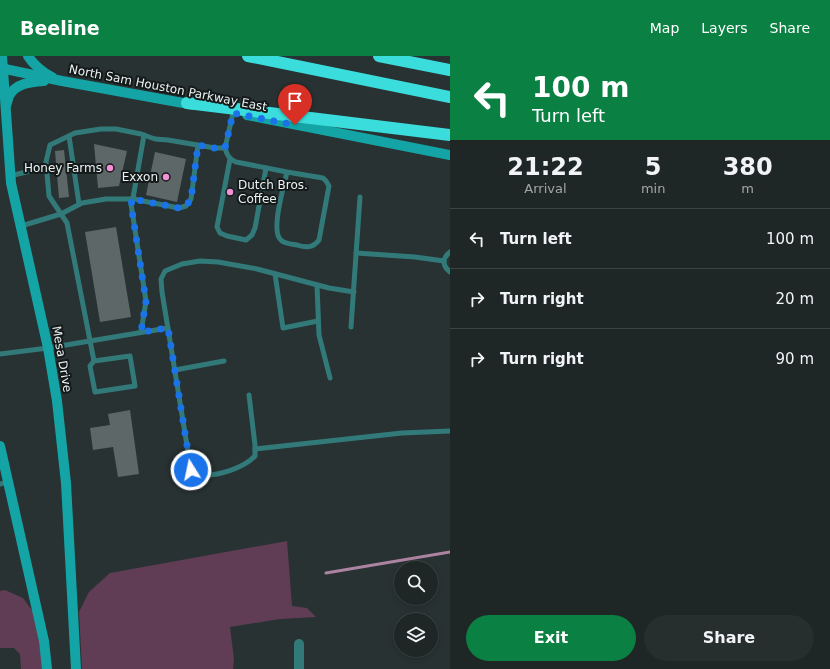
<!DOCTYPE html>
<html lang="en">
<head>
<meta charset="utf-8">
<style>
  :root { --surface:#1e2626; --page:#262e2e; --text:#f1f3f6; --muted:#a1a5a7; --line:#3c4343; --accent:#0b8043 }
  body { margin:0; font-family:"DejaVu Sans",sans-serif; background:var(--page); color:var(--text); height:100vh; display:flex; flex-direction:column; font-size:15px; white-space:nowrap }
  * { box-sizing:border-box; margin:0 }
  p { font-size:13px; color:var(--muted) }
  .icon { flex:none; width:22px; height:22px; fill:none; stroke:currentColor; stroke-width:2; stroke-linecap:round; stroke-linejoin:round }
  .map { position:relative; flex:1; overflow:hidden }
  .side { display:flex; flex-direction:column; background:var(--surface); width:380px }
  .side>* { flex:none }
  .hud { background:#0b8043; color:#fff; overflow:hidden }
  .buttons { position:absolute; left:394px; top:505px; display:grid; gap:8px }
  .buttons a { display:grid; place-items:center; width:44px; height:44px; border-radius:50%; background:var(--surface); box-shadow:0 2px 6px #0003,0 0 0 1px var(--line); font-size:20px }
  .pin { position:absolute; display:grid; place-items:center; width:34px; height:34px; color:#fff; margin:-41px -17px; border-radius:50% 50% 50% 0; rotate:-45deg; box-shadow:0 0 4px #0007 }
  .pin .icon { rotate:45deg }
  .me { position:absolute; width:44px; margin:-22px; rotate:350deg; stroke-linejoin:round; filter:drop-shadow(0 0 3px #0008) }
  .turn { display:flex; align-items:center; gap:14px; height:84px; padding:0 16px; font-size:18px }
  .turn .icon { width:52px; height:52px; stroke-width:2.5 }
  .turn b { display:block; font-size:28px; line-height:34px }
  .eta { display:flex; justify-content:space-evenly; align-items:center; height:68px; text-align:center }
  .eta b { font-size:24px; font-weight:600; line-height:28px }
  .primary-button { display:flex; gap:8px; margin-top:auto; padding:8px 16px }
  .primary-button a { flex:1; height:46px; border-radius:24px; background:var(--accent); color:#fff; font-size:16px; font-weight:600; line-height:46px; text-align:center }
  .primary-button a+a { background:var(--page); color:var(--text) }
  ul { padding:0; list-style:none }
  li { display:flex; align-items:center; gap:12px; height:60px; padding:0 16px; border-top:1px solid var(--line) }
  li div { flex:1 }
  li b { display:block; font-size:15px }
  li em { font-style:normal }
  header { display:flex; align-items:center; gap:24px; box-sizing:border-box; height:56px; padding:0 20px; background:var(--accent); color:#fff }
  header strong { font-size:19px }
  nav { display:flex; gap:22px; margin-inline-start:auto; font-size:14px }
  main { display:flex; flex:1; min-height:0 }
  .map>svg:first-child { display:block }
  .green { fill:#603d55 }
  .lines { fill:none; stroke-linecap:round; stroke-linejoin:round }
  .stream { stroke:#ac83a1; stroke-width:3 }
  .building { fill:#5d6767 }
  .lane { stroke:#327a7a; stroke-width:5 }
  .street { stroke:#327a7a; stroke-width:10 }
  .secondary { stroke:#14a4a5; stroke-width:10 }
  .highway { stroke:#3adcdc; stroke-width:12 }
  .route { stroke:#1a73e8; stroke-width:7; stroke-dasharray:0 12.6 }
  .poi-dot { fill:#f391d6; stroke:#141919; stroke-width:1.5 }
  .labels { text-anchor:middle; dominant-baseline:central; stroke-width:4; stroke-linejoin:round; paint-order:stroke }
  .street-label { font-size:12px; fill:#ecf2f2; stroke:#141919 }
  .poi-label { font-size:12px; fill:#ecf2f2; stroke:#141919; text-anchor:end }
</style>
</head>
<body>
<header>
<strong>Beeline</strong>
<nav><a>Map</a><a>Layers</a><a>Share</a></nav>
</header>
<main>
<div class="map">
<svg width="450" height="613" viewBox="0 0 450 613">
  <rect width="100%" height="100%" fill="#283232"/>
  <g class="green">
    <polygon points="287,485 292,550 307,552 316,561 280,563 230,571 234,603 233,613 82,613 79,556 89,536 110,517"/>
    <polygon points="5,534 23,542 34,557 44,613 21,613 20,598 14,592 0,592 0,535"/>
  </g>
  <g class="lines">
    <polyline class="stream" points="326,517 450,496"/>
  </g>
  <g class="building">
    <polygon points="94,88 127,95 119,130 98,132"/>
    <polygon points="64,94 69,141 59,142 55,95"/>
    <polygon points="155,96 186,103 177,146 146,139"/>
    <polygon points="116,171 131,261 100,266 85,176"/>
    <polygon points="130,354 139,418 118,421 113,391 93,394 90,372 110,369 108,358"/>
  </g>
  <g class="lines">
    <g class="lane">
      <polyline points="69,80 79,148"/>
      <path d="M225,92C227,99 229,103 236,106L287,116L323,122L326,125L329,130L319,184C313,192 306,192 297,189C292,188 283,188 280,183C271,173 284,130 287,116"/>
      <polyline points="230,103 217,171 220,177 227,180 246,184 252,179 255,172 266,112"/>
      <polyline points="10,120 46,111"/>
      <polyline points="21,170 61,158 82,147 106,143 130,143 133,142 144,79"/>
      <path d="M450,196C442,202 442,210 450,216"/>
      <polyline points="356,197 415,201 444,205"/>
      <polyline points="275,218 283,272 318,265"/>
      <polyline points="317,229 319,279 330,322"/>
      <polyline points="351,271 360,141"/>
      <polyline points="141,276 146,245 131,148 133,142 138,144 179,152 186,150 191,143 198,89"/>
      <polyline points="0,298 48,292 168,272"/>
      <polygon points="130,300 135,330 95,336 90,310 94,305"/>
      <polyline points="94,305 67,167 49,140 46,106 50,89 75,77 101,73 116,73 141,78 155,83 168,84 215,92 225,92 233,57"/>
      <polyline points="175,314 224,305"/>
      <path d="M249,339L255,389V400C244,412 218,420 202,419C198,418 194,415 191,414L162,236L161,223L165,215L182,208L200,205L218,206L257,213L329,232L354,236"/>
      <polyline points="255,393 402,377 450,375"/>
      <polyline points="0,428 8,426"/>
    </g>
    <polyline class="street" points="299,588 299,613"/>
    <g class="secondary">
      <polyline points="2,0 11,127 48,292 57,345 66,427 76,613"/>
      <path d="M28,0C33,8 43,17 52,21"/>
      <polyline points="0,12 62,25 194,49"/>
      <path d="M6,50C7,47 8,43 9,40C16,27 31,26 44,25"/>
      <polyline points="247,59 450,99"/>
      <polyline points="0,390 44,585 47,613"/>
    </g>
    <g class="highway">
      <polyline points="248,0 450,41"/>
      <polyline points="379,0 450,14"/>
      <polyline points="187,47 450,79"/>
    </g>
  </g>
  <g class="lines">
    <polyline class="route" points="191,414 168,272 141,276 146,245 131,148 133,142 138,144 179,152 186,150 191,143 198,89 214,92 225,92 233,57 295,69"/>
  </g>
  <g class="poi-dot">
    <circle cx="110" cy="112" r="4"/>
    <circle cx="166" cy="121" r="4"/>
    <circle cx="230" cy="136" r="4"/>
  </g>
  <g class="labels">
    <g class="street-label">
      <text transform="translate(168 32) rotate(11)">North Sam Houston Parkway East</text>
      <text transform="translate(62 303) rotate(80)">Mesa Drive</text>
    </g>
    <g class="poi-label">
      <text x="102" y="112">Honey Farms</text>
      <text x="158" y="121">Exxon</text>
      <text x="238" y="129" text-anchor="start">Dutch Bros.<tspan x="238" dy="14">Coffee</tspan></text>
    </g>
  </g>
</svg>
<div class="buttons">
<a><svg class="icon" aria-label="search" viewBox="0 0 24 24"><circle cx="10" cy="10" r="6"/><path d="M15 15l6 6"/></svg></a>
<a><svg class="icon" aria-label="layers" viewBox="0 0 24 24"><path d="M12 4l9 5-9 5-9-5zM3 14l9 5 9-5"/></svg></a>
</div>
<div class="pin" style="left:295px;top:69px;background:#d93025"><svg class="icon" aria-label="arrive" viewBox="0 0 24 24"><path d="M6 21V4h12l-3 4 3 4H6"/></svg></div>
<svg class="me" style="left:191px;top:414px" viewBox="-20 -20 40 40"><circle r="17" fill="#1a73e8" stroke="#fff" stroke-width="3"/><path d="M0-11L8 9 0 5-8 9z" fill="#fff"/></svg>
</div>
<section class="side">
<div class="hud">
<div class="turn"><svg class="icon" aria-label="left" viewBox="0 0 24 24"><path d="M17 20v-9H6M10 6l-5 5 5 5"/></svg><div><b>100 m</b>Turn left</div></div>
</div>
<div class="eta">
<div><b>21:22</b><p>Arrival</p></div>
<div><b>5</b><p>min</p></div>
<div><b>380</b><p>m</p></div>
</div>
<ul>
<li><svg class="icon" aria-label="left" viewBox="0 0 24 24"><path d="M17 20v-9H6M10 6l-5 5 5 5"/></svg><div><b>Turn left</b></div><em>100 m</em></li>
<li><svg class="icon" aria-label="right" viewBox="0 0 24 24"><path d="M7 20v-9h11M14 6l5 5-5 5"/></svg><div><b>Turn right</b></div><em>20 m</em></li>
<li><svg class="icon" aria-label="right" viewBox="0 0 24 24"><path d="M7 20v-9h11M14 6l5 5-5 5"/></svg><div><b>Turn right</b></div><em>90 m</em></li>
</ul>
<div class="primary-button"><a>Exit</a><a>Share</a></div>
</section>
</main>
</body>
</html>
